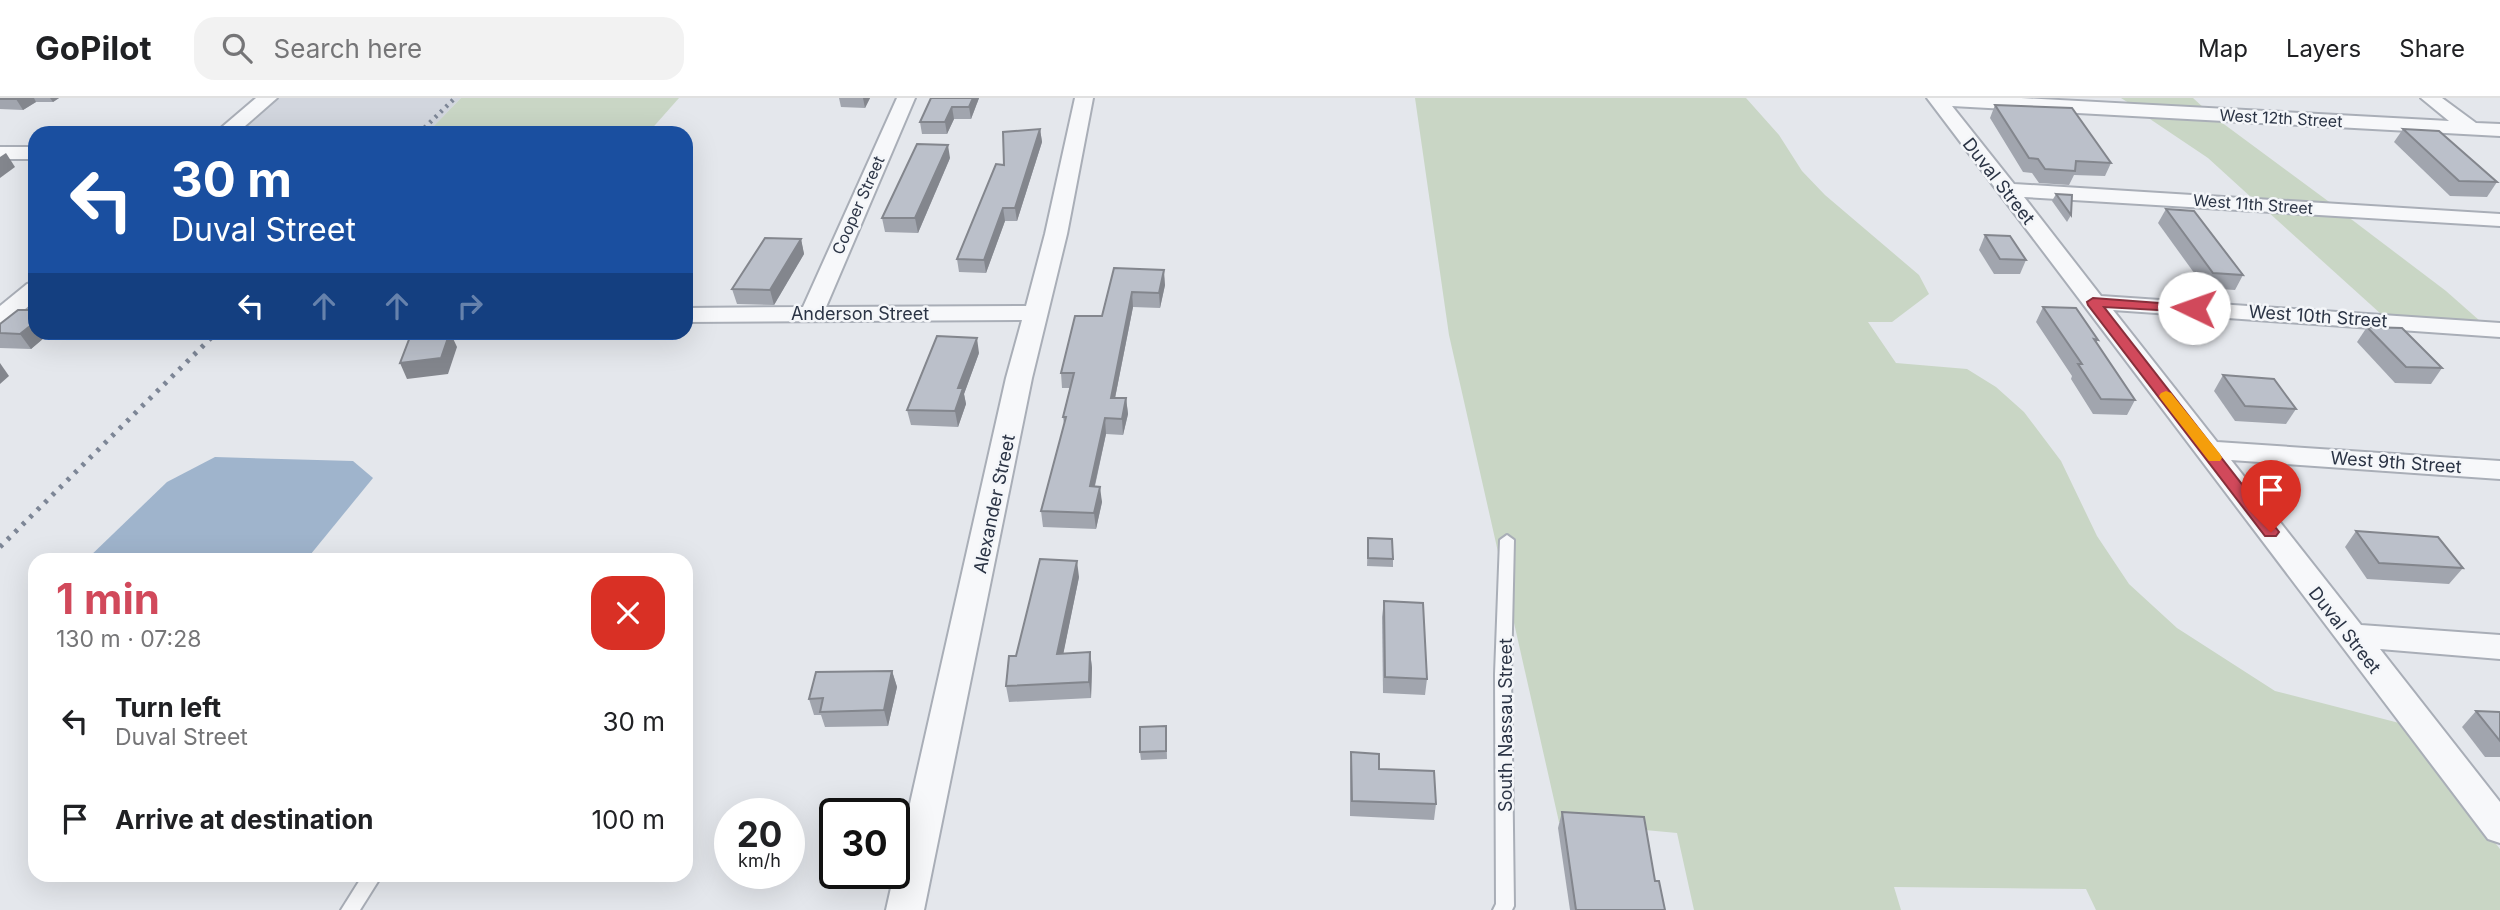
<!DOCTYPE html>
<html lang="en">
<head>
<meta charset="utf-8">
<style>
  :root { --surface:#fff; --page:#f2f2f2; --text:#202124; --muted:#757577; --line:#e0e0e0; --accent:#d1495b }
  body { margin:0; font-family:Inter,sans-serif; background:var(--page); color:var(--text); height:100vh; display:flex; flex-direction:column; font-size:26px; white-space:nowrap }
  * { box-sizing:border-box; margin:0 }
  p { font-size:23px; color:var(--muted) }
  .icon { flex:none; width:38px; height:38px; fill:none; stroke:currentColor; stroke-width:2; stroke-linecap:round; stroke-linejoin:round }
  .map { position:relative; flex:1; overflow:hidden }
  .panel { position:absolute; left:28px; top:455px; width:665px; height:329px; display:flex; flex-direction:column; background:var(--surface); border-radius:21px; box-shadow:0 7px 28px #0002 }
  .panel>* { flex:none }
  .top-card { position:absolute; left:28px; top:28px; width:665px; height:214px; border-radius:21px; box-shadow:0 7px 28px #0002; background:#1a4fa0; color:#fff; overflow:hidden }
  .speed { position:absolute; left:714px; top:700px; display:flex; gap:14px; font-size:35px; font-weight:700; text-align:center }
  .speed>* { display:grid; place-content:center; width:91px; height:91px; border-radius:50%; background:var(--surface); box-shadow:0 7px 28px #0002; line-height:1 }
  .speed small { font-size:18px; font-weight:400 }
  .speed .limit { border:4px solid #111; border-radius:10px; background:#fff; color:#111 }
  .pin { position:absolute; display:grid; place-items:center; width:60px; height:60px; color:#fff; margin:-72px -30px; border-radius:50% 50% 50% 0; rotate:-45deg; box-shadow:0 0 7px #0007 }
  .pin .icon { rotate:45deg }
  .me { position:absolute; width:77px; margin:-38px; rotate:273deg; stroke-linejoin:round; filter:drop-shadow(0 0 5px #0008) }
  .turn { display:flex; align-items:center; gap:24px; height:147px; padding:0 28px; font-size:32px }
  .turn .icon { width:91px; height:91px; stroke-width:2.5 }
  .turn b { display:block; font-size:49px; line-height:60px }
  .lanes { display:flex; align-items:center; height:66px; padding:0 28px; background:#0003; justify-content:center; gap:35px; direction:ltr }
  .lanes .off { opacity:.35 }
  .round { display:grid; place-items:center; flex:none; width:74px; height:74px; border-radius:21px; background:var(--page) }
  .overview { display:flex; align-items:center; justify-content:space-between; height:119px; padding:0 28px }
  h1 { font-size:42px; font-weight:700; line-height:52px; color:var(--accent) }
  ul { padding:0; list-style:none }
  li { display:flex; align-items:center; gap:21px; height:98px; padding:0 28px }
  li div { flex:1 }
  li b { display:block; font-size:26px }
  li em { font-style:normal }
  header { display:flex; align-items:center; gap:42px; box-sizing:border-box; height:98px; padding:0 35px; background:var(--surface); border-bottom:2px solid var(--line) }
  header strong { font-size:33px }
  nav { display:flex; gap:38px; margin-inline-start:auto; font-size:24px }
  .search { width:490px; height:63px; background:var(--page); display:flex; align-items:center; gap:18px; box-sizing:border-box; padding:0 24px; border-radius:21px; color:var(--muted); font-size:26px }
  .map>svg:first-child { display:block }
  .built { fill:#d2d6de }
  .green { fill:#c9d6c5 }
  .water { fill:#9fb4cc }
  .lines { fill:none; stroke-linecap:round; stroke-linejoin:round }
  .lane-casing { stroke:#a9aeb7; stroke-width:4 }
  .street-casing { stroke:#a9aeb7; stroke-width:4 }
  .lane { fill:#f7f8fa; fill-rule:evenodd }
  .street { fill:#f7f8fa; fill-rule:evenodd }
  .rail-far1 { stroke:#7d8696; stroke-width:4.5; stroke-dasharray:2.5 5; stroke-linecap:butt }
  .rail { stroke:#7d8696; stroke-width:5; stroke-dasharray:3.5 7; stroke-linecap:butt }
  .wall { fill:#a1a5ae }
  .shaded-wall { fill:#83868d }
  .building { fill:#bbc0ca; stroke:#83868d; stroke-width:2 }
  .route { fill:#d1495b; stroke:#882f3b; stroke-width:2 }
  .slow { fill:#f59e0b }
  .labels { text-anchor:middle; dominant-baseline:central; stroke-width:5; stroke-linejoin:round; paint-order:stroke }
  .far-street-label { font-size:16px; fill:#2b3445; stroke:#f4f6f9 }
  .street-label { font-size:18px; fill:#2b3445; stroke:#f4f6f9 }
</style>
</head>
<body>
<header>
<strong>GoPilot</strong>
<div class="search"><svg class="icon" aria-label="search" viewBox="0 0 24 24"><circle cx="10" cy="10" r="6"/><path d="M15 15l6 6"/></svg>Search here</div>
<nav><a>Map</a><a>Layers</a><a>Share</a></nav>
</header>
<div class="map">
<svg width="2500" height="812" viewBox="0 0 2500 812">
  <rect width="100%" height="100%" fill="#e4e7ec"/>
  <polygon class="built" points="277,0 461,0 427,35 237,35"/>
  <g class="green">
    <polygon points="461,0 679,0 648,35 427,35"/>
    <polygon points="1415,0 1746,0 1779,37 1802,73 1825,97 1919,177 1929,196 1892,224 1868,224 1896,265 1967,271 1996,289 2024,314 2061,363 2097,438 2129,486 2177,530 2275,593 2403,626 2500,751 2500,812 2096,812 2086,791 1894,789 1901,812 1694,812 1677,735 1559,724 1449,237"/>
    <polygon points="2121,0 2193,0 2205,11 2132,7"/>
    <polygon points="2144,17 2217,21 2332,106 2253,101 2208,60"/>
    <polygon points="2267,113 2347,118 2446,193 2480,223 2381,216"/>
  </g>
  <polygon class="water" points="215,359 353,363 373,380 306,462 86,462 167,384"/>
  <g class="lines">
    <g class="lane-casing">
      <g id="lane">
        <polygon points="1507,437 1514,442 1511,576 1514,808 1512,812 1493,812 1496,806 1495,576 1500,442"/>
        <polygon points="363,777 382,777 360,812 341,812"/>
      </g>
    </g>
    <g class="street-casing">
      <g id="street">
        <polygon points="256,0 277,0 237,35 215,35"/>
        <polygon points="897,0 915,0 826,209 1026,208 1045,136 1075,0 1093,0 1067,136 1032,280 924,812 886,812 1006,280 1022,222 686,224 686,210 803,209"/>
        <polygon points="1927,0 2021,0 2449,23 2421,0 2442,0 2476,25 2500,26 2500,38 1952,8 2014,86 2500,116 2500,128 2024,99 2101,198 2500,225 2500,239 2113,212 2217,344 2500,363 2500,381 2231,362 2361,527 2500,537 2500,561 2380,551 2500,704 2500,745 2488,741"/>
        <rect x="0" y="49" width="35" height="12"/>
        <polygon points="35,184 35,203 8,225 0,227 0,208 27,186"/>
      </g>
    </g>
    <use href="#lane" class="lane"/>
    <use href="#street" class="street"/>
    <polyline class="rail-far1" points="419,35 455,0"/>
    <polyline class="rail" points="0,449 217,234"/>
  </g>
  <g class="wall">
    <polygon points="0,0 59,0 53,4 36,4 23,12 0,11"/>
    <polygon points="839,0 870,0 865,10 841,9"/>
    <polygon points="931,0 979,0 971,21 954,21 947,36 922,36 920,24"/>
    <polygon points="1995,7 2111,65 2105,78 2074,77 2069,87 2039,85 2032,75 2023,74 1990,20"/>
    <polygon points="1040,31 1042,44 1017,123 1005,123 986,175 959,174 957,161 1004,67"/>
    <polygon points="2403,31 2497,84 2487,99 2450,98 2394,44"/>
    <polygon points="950,60 918,135 885,134 882,120"/>
    <polygon points="2056,96 2071,117 2067,124 2052,103"/>
    <polygon points="2166,111 2243,177 2235,192 2205,190 2158,125"/>
    <polygon points="1985,137 2026,162 2020,176 1994,176 1979,152"/>
    <polygon points="801,141 804,156 774,207 737,206 732,191"/>
    <polygon points="1114,170 1165,187 1160,210 1133,209 1115,300 1126,300 1128,316 1123,337 1106,336 1095,388 1102,404 1096,431 1043,429 1041,413 1064,326 1063,319 1070,290 1062,290 1061,275 1102,218"/>
    <polygon points="2043,209 2098,242 2096,245 2135,302 2127,317 2093,316 2071,281 2072,278 2036,224"/>
    <polygon points="0,226 35,234 51,234 31,251 0,250"/>
    <polygon points="2367,229 2442,270 2431,286 2395,285 2357,244"/>
    <polygon points="979,255 964,296 966,306 958,329 911,327 907,312"/>
    <polygon points="2223,277 2296,311 2286,326 2235,323 2214,293"/>
    <polygon points="2356,433 2463,470 2449,486 2367,481 2345,449"/>
    <polygon points="1368,440 1393,461 1393,469 1367,468"/>
    <polygon points="1079,479 1063,556 1090,554 1092,570 1091,600 1009,604 1006,588 1016,558"/>
    <polygon points="1384,503 1427,581 1425,597 1383,595 1382,519"/>
    <polygon points="892,573 897,589 888,628 825,629 821,617 814,617 809,601"/>
    <polygon points="2476,613 2500,614 2500,659 2485,659 2462,629"/>
    <polygon points="1166,628 1167,661 1141,662 1140,654"/>
    <polygon points="1351,654 1436,706 1434,722 1350,718 1350,670"/>
    <polygon points="1562,714 1655,783 1665,812 1570,812 1558,730"/>
  </g>
  <g class="shaded-wall">
    <polygon points="19,0 34,0 36,4 23,12 16,1"/>
    <polygon points="50,0 59,0 53,4"/>
    <polygon points="863,0 870,0 865,10"/>
    <polygon points="973,0 979,0 971,21 969,9"/>
    <polygon points="952,9 954,21 947,36 945,24"/>
    <polygon points="1040,31 1042,44 1017,123 1015,110"/>
    <polygon points="948,47 950,60 918,135 915,120"/>
    <polygon points="6,55 15,69 0,80 0,59"/>
    <polygon points="1003,110 1005,123 986,175 984,162"/>
    <polygon points="801,141 804,156 774,207 770,192"/>
    <polygon points="1164,172 1165,187 1160,210 1159,195"/>
    <polygon points="1132,194 1133,209 1112,315 1111,300"/>
    <polygon points="35,224 35,234 51,234 31,251 20,236"/>
    <polygon points="450,234 457,249 448,276 407,281 400,265"/>
    <polygon points="977,240 979,255 964,296 966,306 958,329 955,313 958,290"/>
    <polygon points="0,265 9,278 0,286"/>
    <polygon points="1126,300 1128,316 1123,337 1122,321"/>
    <polygon points="1105,320 1106,336 1091,404 1090,388"/>
    <polygon points="1100,389 1102,404 1096,431 1094,415"/>
    <polygon points="1077,463 1079,479 1060,572 1057,556"/>
    <polygon points="1090,554 1092,570 1091,600 1089,584"/>
    <polygon points="892,573 897,589 888,628 884,612"/>
  </g>
  <g class="building">
    <polygon points="0,0 19,0 16,1 0,1"/>
    <polygon points="931,0 973,0 969,9 952,9 945,24 920,24"/>
    <polygon points="1995,7 2072,10 2111,65 2076,63 2075,73 2045,71 2038,61 2029,60"/>
    <polygon points="1040,31 1015,110 1003,110 984,162 957,161 996,66 1004,67 1003,34"/>
    <polygon points="2403,31 2439,33 2497,84 2459,83"/>
    <polygon points="917,46 948,47 915,120 882,120"/>
    <polygon points="2056,96 2072,97 2071,117"/>
    <polygon points="2166,111 2194,113 2243,177 2213,175"/>
    <polygon points="1985,137 2010,138 2026,162 2000,161"/>
    <polygon points="765,140 801,141 770,192 732,191"/>
    <polygon points="1114,170 1164,172 1159,195 1132,194 1111,300 1126,300 1122,321 1105,320 1090,388 1100,389 1094,415 1041,413 1066,319 1063,319 1074,275 1061,275 1075,218 1102,218"/>
    <polygon points="2043,209 2076,210 2098,242 2094,241 2135,302 2101,301 2078,266 2082,266"/>
    <polygon points="18,212 35,212 35,224 20,236 0,235 0,226"/>
    <polygon points="2367,229 2402,230 2442,270 2406,269"/>
    <polygon points="450,234 441,260 400,265 410,239"/>
    <polygon points="937,238 977,240 958,290 963,290 955,313 907,312"/>
    <polygon points="2223,277 2274,281 2296,311 2245,308"/>
    <polygon points="2356,433 2438,439 2463,470 2379,465"/>
    <polygon points="1368,440 1392,441 1393,461 1368,460"/>
    <polygon points="1040,461 1077,463 1057,556 1090,554 1089,584 1006,588 1009,558 1016,558"/>
    <polygon points="1384,503 1423,505 1427,581 1385,579"/>
    <polygon points="892,573 884,612 820,614 823,600 809,601 816,574"/>
    <polygon points="2476,613 2500,614 2500,643"/>
    <polygon points="1166,628 1166,653 1140,654 1140,629"/>
    <polygon points="1351,654 1379,656 1379,671 1434,673 1436,706 1352,703"/>
    <polygon points="1562,714 1644,719 1655,783 1659,783 1665,812 1576,812"/>
  </g>
  <polygon class="route" points="2093,200 2199,208 2201,210 2194,214 2104,209 2276,430 2279,434 2276,438 2265,438 2088,207 2087,204"/>
  <polygon class="slow" points="2166,293 2171,295 2220,356 2222,360 2220,363 2209,363 2161,301 2159,298 2161,295"/>
  <g class="labels">
    <g class="far-street-label">
      <text transform="translate(2281 20) rotate(3)">West 12th Street</text>
      <text transform="translate(2253 106) rotate(4)">West 11th Street</text>
      <text transform="translate(858 107) rotate(-66)">Cooper Street</text>
    </g>
    <g class="street-label">
      <text transform="translate(1999 83) rotate(52)">Duval Street</text>
      <text x="860" y="215">Anderson Street</text>
      <text transform="translate(2318 218) rotate(4)">West 10th Street</text>
      <text transform="translate(2396 364) rotate(4)">West 9th Street</text>
      <text transform="translate(994 406) rotate(-78)">Alexander Street</text>
      <text transform="translate(2345 532) rotate(52)">Duval Street</text>
      <text transform="translate(1505 627) rotate(-90)">South Nassau Street</text>
    </g>
  </g>
</svg>
<div class="speed"><div>20<small>km/h</small></div><div class="limit">30</div></div>
<div class="pin" style="left:2271px;top:434px;background:#d93025"><svg class="icon" aria-label="arrive" viewBox="0 0 24 24"><path d="M6 21V4h12l-3 4 3 4H6"/></svg></div>
<svg class="me" style="left:2194px;top:210px" viewBox="-20 -20 40 40"><circle r="19" fill="#fff"/><path d="M0-13L10 11 0 6-10 11z" fill="#d1495b"/></svg>
<div class="top-card">
<div class="turn"><svg class="icon" aria-label="left" viewBox="0 0 24 24"><path d="M17 20v-9H6M10 6l-5 5 5 5"/></svg><div><b>30 m</b>Duval Street</div></div>
<div class="lanes"><svg class="icon" aria-label="left" viewBox="0 0 24 24"><path d="M17 20v-9H6M10 6l-5 5 5 5"/></svg><svg class="icon off" aria-label="ahead" viewBox="0 0 24 24"><path d="M12 20V5M6 11l6-6 6 6"/></svg><svg class="icon off" aria-label="ahead" viewBox="0 0 24 24"><path d="M12 20V5M6 11l6-6 6 6"/></svg><svg class="icon off" aria-label="right" viewBox="0 0 24 24"><path d="M7 20v-9h11M14 6l5 5-5 5"/></svg></div>
</div>
<section class="panel">
<div class="overview"><div><h1>1 min</h1><p>130 m · 07:28</p></div><a class="round" style="background:#d93025;color:#fff"><svg class="icon" aria-label="close" viewBox="0 0 24 24"><path d="M6 6l12 12M18 6L6 18"/></svg></a></div>
<ul>
<li><svg class="icon" aria-label="left" viewBox="0 0 24 24"><path d="M17 20v-9H6M10 6l-5 5 5 5"/></svg><div><b>Turn left</b><p>Duval Street</p></div><em>30 m</em></li>
<li><svg class="icon" aria-label="arrive" viewBox="0 0 24 24"><path d="M6 21V4h12l-3 4 3 4H6"/></svg><div><b>Arrive at destination</b></div><em>100 m</em></li>
</ul>
</section>
</div>
</body>
</html>
